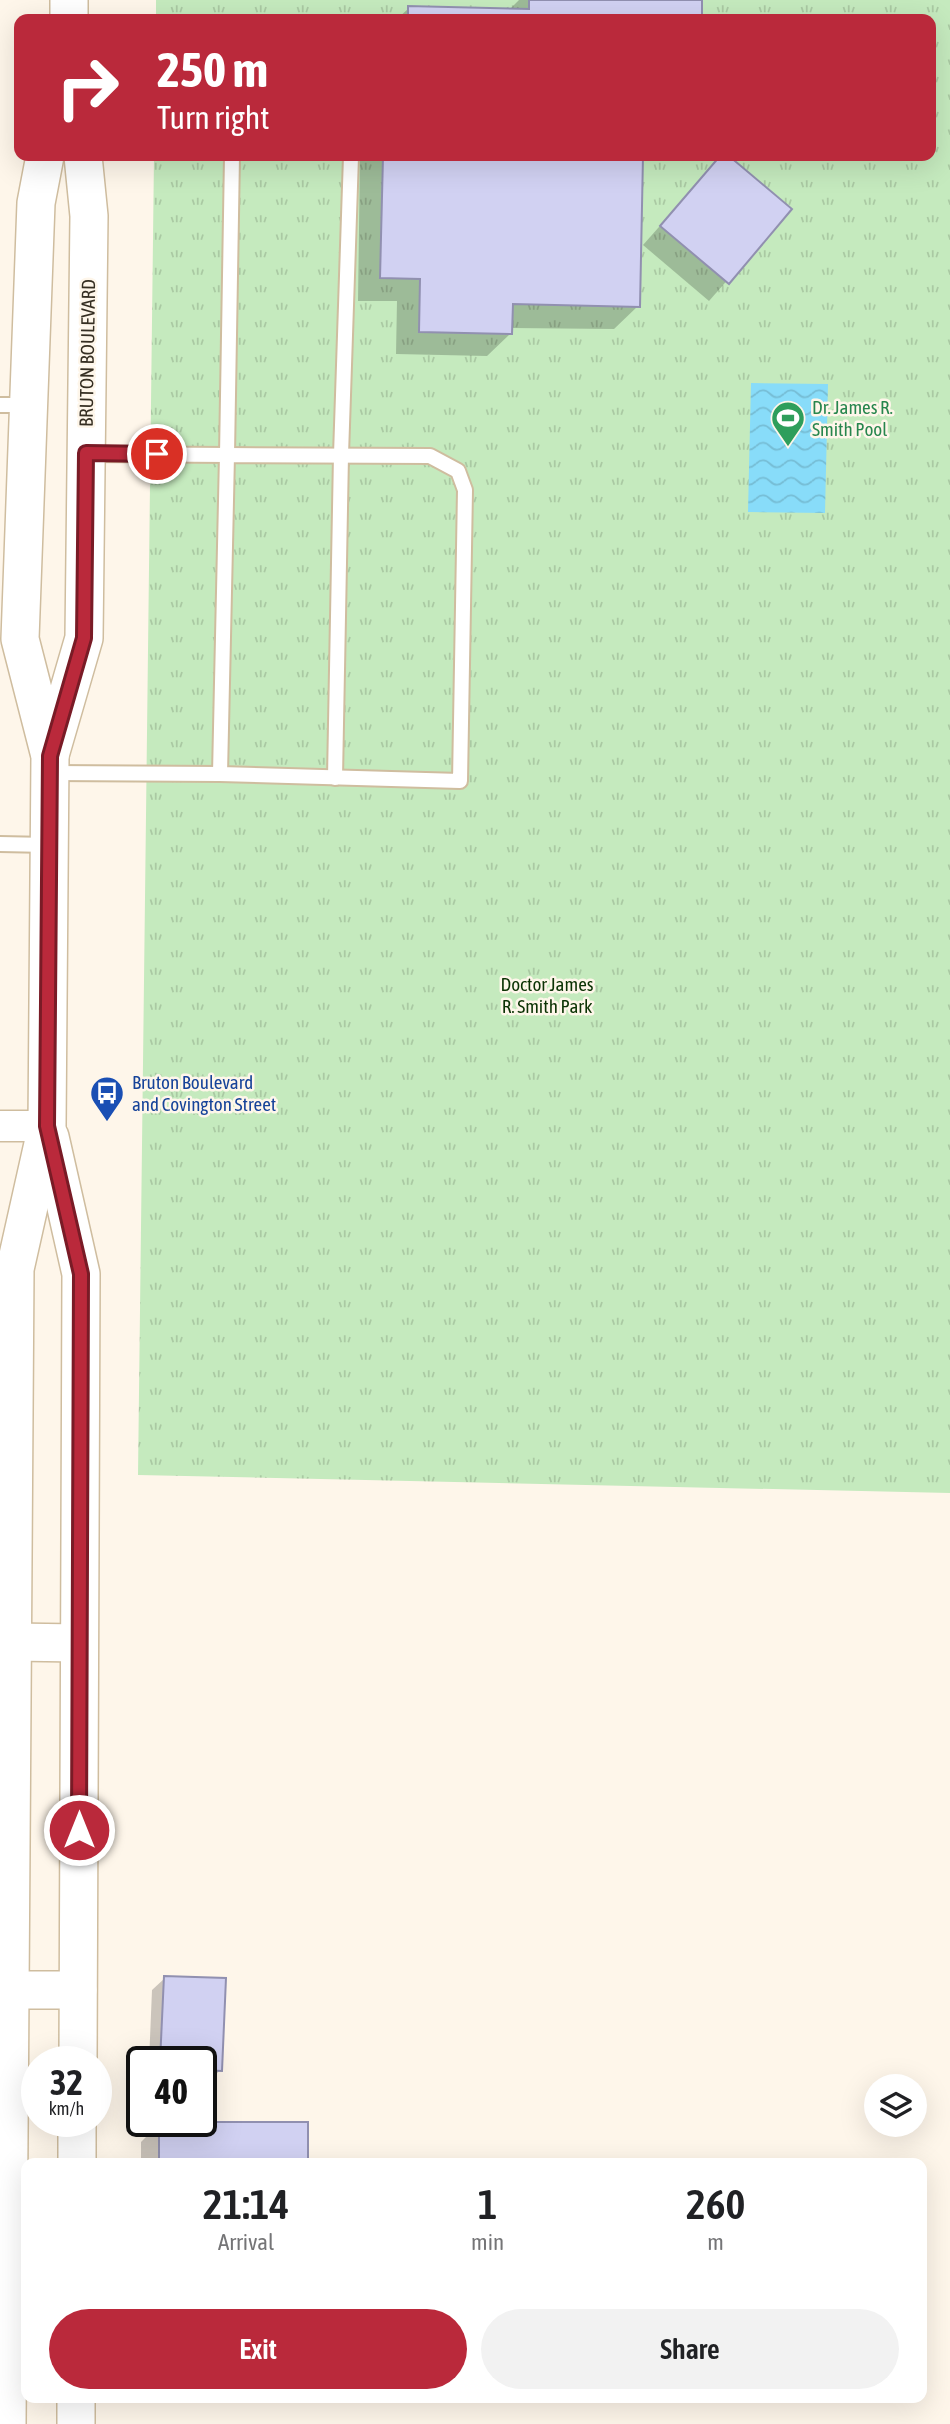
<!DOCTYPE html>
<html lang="en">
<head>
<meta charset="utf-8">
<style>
  :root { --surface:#fff; --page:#f2f2f2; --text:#202124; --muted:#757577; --accent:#ba293b }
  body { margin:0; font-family:"Asap Condensed",sans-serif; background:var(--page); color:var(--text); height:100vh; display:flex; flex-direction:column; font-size:26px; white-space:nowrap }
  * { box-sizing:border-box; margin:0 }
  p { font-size:23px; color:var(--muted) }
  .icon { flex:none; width:38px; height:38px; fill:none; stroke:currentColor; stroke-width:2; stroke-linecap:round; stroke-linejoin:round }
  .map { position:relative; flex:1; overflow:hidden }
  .sheet { position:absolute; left:21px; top:2158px; width:906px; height:245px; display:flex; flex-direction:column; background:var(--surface); border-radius:14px; box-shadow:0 7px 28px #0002 }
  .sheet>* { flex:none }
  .hud { position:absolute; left:14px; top:14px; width:922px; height:147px; border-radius:14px; box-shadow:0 7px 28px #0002; background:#ba293b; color:#fff; overflow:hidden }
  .fabs { position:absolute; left:864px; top:2074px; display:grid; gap:14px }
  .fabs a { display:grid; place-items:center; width:63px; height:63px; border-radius:50%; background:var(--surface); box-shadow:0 7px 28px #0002; font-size:35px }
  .speed { position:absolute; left:21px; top:2046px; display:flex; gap:14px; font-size:35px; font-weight:700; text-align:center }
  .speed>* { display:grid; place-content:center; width:91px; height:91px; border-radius:50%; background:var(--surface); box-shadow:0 7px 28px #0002; line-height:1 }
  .speed small { font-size:18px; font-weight:400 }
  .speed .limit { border:4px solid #111; border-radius:10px; background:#fff; color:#111 }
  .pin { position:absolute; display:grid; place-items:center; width:60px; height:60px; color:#fff; margin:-30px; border:4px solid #fff; border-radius:50%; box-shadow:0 2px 7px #0007 }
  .me { position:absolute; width:77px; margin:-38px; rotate:0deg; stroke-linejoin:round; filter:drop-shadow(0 0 5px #0008) }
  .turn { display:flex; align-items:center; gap:24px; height:147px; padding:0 28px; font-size:32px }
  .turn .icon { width:91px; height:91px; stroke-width:2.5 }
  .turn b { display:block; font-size:49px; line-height:60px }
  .eta { display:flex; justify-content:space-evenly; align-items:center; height:119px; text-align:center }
  .eta b { font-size:42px; font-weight:600; line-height:49px }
  .button { display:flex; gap:14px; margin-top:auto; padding:14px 28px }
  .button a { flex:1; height:80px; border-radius:42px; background:var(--accent); color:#fff; font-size:28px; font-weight:600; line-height:80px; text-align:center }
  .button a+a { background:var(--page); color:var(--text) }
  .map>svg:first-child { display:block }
  .park { fill:url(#park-tufts) }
  .water { fill:url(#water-waves) }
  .shadow { fill:#0003 }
  .building { fill:#d1d1f2; stroke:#9190b0; stroke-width:2 }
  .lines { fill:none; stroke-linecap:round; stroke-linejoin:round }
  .service-casing { stroke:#cfbd9f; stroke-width:18 }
  .minor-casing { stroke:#cfbd9f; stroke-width:33 }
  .tertiary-casing { stroke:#cfbd9f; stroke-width:40 }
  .service { stroke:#fff; stroke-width:14 }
  .minor { stroke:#fff; stroke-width:30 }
  .tertiary { stroke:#fff; stroke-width:37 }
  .route-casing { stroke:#791b26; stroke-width:18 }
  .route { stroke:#ba293b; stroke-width:12 }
  .labels { text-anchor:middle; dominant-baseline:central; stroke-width:5; stroke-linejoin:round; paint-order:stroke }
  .street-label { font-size:19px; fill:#352e22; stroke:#fef6ea }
  .leisure-label { font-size:19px; fill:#27864d; stroke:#fef6ea; text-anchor:start }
  .park-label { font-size:19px; fill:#0b3304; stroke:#fef6ea }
  .transit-label { font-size:19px; fill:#164399; stroke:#fef6ea; text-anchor:start }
</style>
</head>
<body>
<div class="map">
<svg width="950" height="2424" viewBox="0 0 950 2424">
  <defs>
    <pattern id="park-tufts" width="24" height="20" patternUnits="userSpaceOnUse" patternTransform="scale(1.75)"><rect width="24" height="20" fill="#c5eabe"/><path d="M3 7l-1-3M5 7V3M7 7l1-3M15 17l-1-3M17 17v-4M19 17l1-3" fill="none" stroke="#aac9a3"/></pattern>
    <pattern id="water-waves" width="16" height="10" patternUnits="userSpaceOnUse" patternTransform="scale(1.75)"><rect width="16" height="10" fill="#88dcf9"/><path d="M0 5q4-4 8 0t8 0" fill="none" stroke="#76bdd5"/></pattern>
  </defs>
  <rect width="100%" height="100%" fill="#fef6ea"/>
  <polygon class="park" points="156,0 950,0 950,1493 138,1475 154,156 931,156 931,19 156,19"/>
  <polygon class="water" points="751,383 828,384 825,513 748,512"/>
  <g class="shadow">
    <polygon points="519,0 700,0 700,19 397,19 409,8 509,10"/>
    <polygon points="360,156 641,156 638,306 614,329 511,328 511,333 487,356 396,354 397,301 358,301"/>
    <polygon points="722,156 726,156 790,209 709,301 643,245"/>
    <polygon points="165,1978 220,2070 208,2083 201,2083 201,2062 149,2062 152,1990"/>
    <polygon points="160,2123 306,2163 141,2163 141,2142"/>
  </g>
  <g class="building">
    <polygon points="529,0 702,0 702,19 408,19 408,6 529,9"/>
    <polygon points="383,156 643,156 640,307 513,304 512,334 419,332 420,279 380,278"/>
    <polygon points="720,156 729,156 792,209 729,284 660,226"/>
    <polygon points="164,1976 226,1978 222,2071 201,2070 201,2062 160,2062"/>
    <rect x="159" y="2122" width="149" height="41"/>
  </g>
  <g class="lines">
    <g class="service-casing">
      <g id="service">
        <polyline points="0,405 27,405"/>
        <polyline points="88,454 227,455 232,156"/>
        <polyline points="51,773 220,774 227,455 430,456 458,471 465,490 460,781 220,774"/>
        <polyline points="335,778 341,455 351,156"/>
        <polyline points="0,844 48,845"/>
      </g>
    </g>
    <g class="minor-casing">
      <polyline id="minor" points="0,1126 47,1126"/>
    </g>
    <g class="tertiary-casing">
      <g id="tertiary">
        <polyline points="69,19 69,0"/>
        <polyline points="50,755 84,638 89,216 83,156"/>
        <polyline points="50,1137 81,1274 78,2062"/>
        <polyline points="13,1642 79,1643"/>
        <polyline points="10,1990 78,1990"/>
        <polyline points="77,2163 77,2121"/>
        <polyline points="7,2424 15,1269 47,1126 50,756 20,639 36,203 45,156"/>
        <polyline points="76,2424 76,2398"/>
      </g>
    </g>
    <use href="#service" class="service"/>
    <use href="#minor" class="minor"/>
    <use href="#tertiary" class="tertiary"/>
  </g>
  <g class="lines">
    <g class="route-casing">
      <polyline id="route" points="79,1830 81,1274 47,1126 50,756 84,638 86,453 157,454"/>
    </g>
    <use href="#route" class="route"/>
  </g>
  <defs>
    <g id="stadium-pin" transform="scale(1.75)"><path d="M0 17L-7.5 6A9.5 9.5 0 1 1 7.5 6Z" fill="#2e9e5b" stroke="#fef6ea"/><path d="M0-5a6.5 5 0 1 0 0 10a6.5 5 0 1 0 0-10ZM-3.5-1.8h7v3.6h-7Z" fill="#fff"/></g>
    <g id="bus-pin" transform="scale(1.75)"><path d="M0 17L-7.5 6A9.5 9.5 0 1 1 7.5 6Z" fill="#1a4fb4" stroke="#fef6ea"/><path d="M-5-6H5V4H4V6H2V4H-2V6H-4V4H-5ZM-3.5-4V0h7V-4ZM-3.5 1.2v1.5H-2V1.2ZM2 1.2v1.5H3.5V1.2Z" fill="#fff"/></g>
  </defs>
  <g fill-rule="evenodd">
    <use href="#stadium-pin" x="788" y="418"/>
    <use href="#bus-pin" x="107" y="1093"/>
  </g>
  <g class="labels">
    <g class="street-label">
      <text transform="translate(87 353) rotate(-89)">BRUTON BOULEVARD</text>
    </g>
    <g class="leisure-label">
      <text x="812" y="407">Dr. James R.<tspan x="812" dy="22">Smith Pool</tspan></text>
    </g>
    <g class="park-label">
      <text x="547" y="984">Doctor James<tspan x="547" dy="22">R. Smith Park</tspan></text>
    </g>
    <g class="transit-label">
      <text x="132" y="1082">Bruton Boulevard<tspan x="132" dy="22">and Covington Street</tspan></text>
    </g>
  </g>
</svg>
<div class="fabs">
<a><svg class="icon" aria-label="layers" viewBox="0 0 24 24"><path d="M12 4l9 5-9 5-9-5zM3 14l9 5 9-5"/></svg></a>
</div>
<div class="speed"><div>32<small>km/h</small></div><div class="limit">40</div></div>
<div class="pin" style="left:157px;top:454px;background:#d93025"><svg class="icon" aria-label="arrive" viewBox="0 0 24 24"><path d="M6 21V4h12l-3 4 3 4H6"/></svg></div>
<svg class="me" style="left:79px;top:1830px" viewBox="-20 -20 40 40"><circle r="17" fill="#ba293b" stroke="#fff" stroke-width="3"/><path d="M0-11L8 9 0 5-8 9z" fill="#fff"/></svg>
<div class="hud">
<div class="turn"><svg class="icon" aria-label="right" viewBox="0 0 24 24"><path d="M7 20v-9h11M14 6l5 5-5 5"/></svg><div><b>250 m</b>Turn right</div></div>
</div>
<section class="sheet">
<div class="eta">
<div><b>21:14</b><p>Arrival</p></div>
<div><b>1</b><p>min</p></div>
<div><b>260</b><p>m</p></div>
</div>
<div class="button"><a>Exit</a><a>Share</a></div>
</section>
</div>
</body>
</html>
